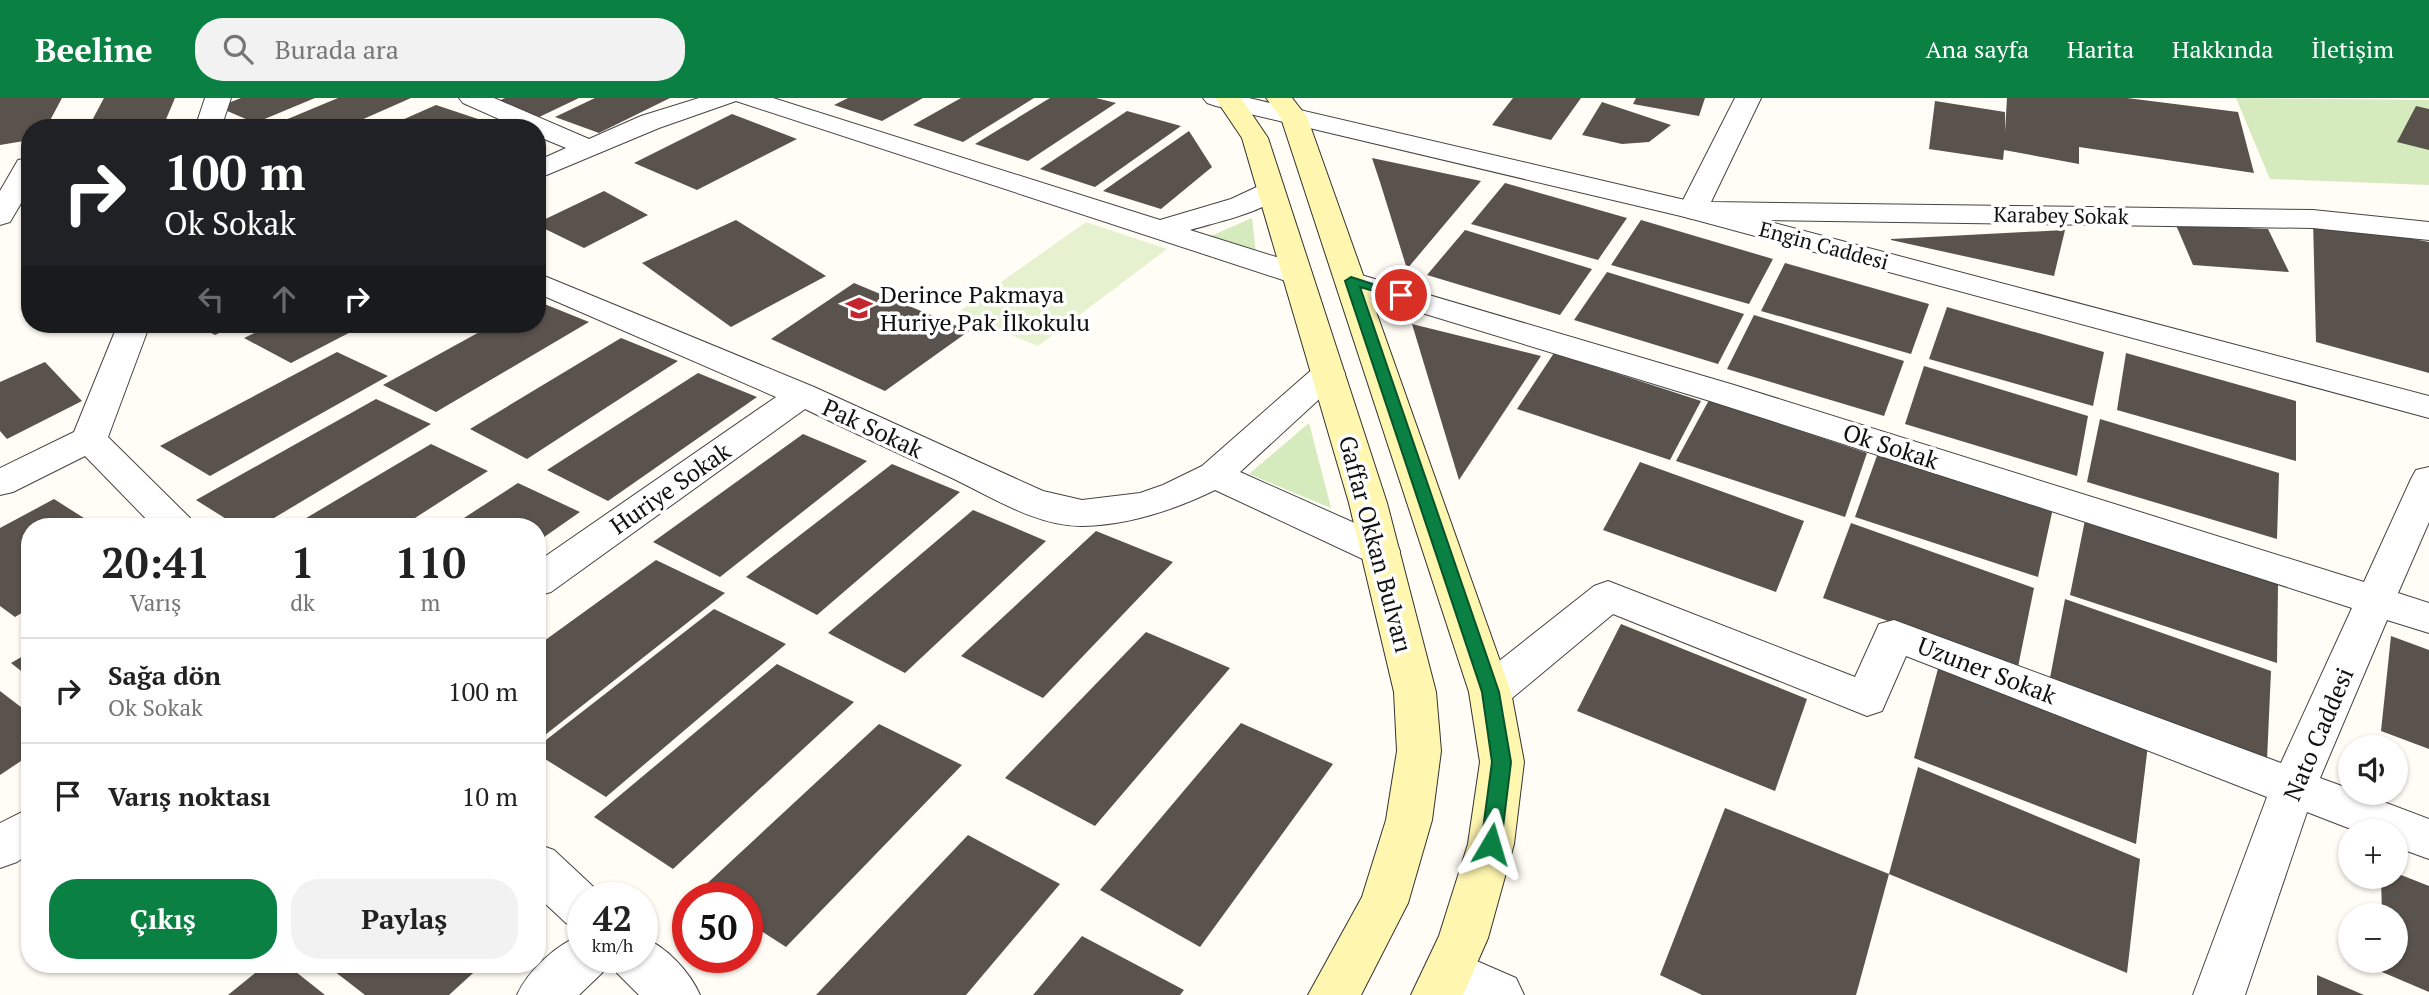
<!DOCTYPE html>
<html lang="tr">
<head>
<meta charset="utf-8">
<style>
  :root { --surface:#fff; --page:#f2f2f2; --text:#222; --muted:#767676; --line:#e0e0e0; --accent:#0b8043 }
  body { margin:0; font-family:"PT Serif",serif; background:var(--page); color:var(--text); height:100vh; display:flex; flex-direction:column; font-size:26px; white-space:nowrap }
  * { box-sizing:border-box; margin:0 }
  p { font-size:23px; color:var(--muted) }
  .icon { flex:none; width:38px; height:38px; fill:none; stroke:currentColor; stroke-width:2; stroke-linecap:round; stroke-linejoin:round }
  .map { position:relative; flex:1; overflow:hidden }
  .details { position:absolute; left:21px; top:420px; width:525px; height:455px; display:flex; flex-direction:column; background:var(--surface); border-radius:28px; box-shadow:0 2px 5px #0004 }
  .details>* { flex:none }
  .banner { position:absolute; left:21px; top:21px; width:525px; height:214px; border-radius:28px; box-shadow:0 2px 5px #0004; background:#202124; color:#fff; overflow:hidden }
  .tools { position:absolute; left:2338px; top:637px; display:grid; gap:14px }
  .tools a { display:grid; place-items:center; width:70px; height:70px; border-radius:50%; background:var(--surface); box-shadow:0 2px 5px #0004; font-size:35px }
  .speed { position:absolute; left:567px; top:784px; display:flex; gap:14px; font-size:35px; font-weight:700; text-align:center }
  .speed>* { display:grid; place-content:center; width:91px; height:91px; border-radius:50%; background:var(--surface); box-shadow:0 2px 5px #0004; line-height:1 }
  .speed small { font-size:18px; font-weight:400 }
  .speed .limit { border:10px solid #d22; background:#fff; color:#111 }
  .pin { position:absolute; display:grid; place-items:center; width:60px; height:60px; color:#fff; margin:-30px; border:4px solid #fff; border-radius:50%; box-shadow:0 2px 7px #0007 }
  .me { position:absolute; width:77px; margin:-38px; rotate:7deg; stroke-linejoin:round; filter:drop-shadow(0 0 5px #0008) }
  .turn { display:flex; align-items:center; gap:24px; height:147px; padding:0 28px; font-size:32px }
  .turn .icon { width:91px; height:91px; stroke-width:2.5 }
  .turn b { display:block; font-size:49px; line-height:60px }
  .lanes { display:flex; align-items:center; height:66px; padding:0 28px; background:#0003; justify-content:center; gap:35px; direction:ltr }
  .lanes .off { opacity:.35 }
  .eta { display:flex; justify-content:space-evenly; align-items:center; height:119px; text-align:center }
  .eta b { font-size:42px; font-weight:800; line-height:49px }
  .button { display:flex; gap:14px; margin-top:auto; padding:14px 28px }
  .button a { flex:1; height:80px; border-radius:28px; background:var(--accent); color:#fff; font-size:28px; font-weight:800; line-height:80px; text-align:center }
  .button a+a { background:var(--page); color:var(--text) }
  ul { padding:0; list-style:none }
  li { display:flex; align-items:center; gap:21px; height:105px; padding:0 28px; border-top:2px solid var(--line) }
  li div { flex:1 }
  li b { display:block; font-size:26px }
  li em { font-style:normal }
  header { display:flex; align-items:center; gap:42px; box-sizing:border-box; height:98px; padding:0 35px; background:var(--accent); color:#fff }
  header strong { font-size:33px }
  nav { display:flex; gap:38px; margin-inline-start:auto; font-size:24px }
  .search { width:490px; height:63px; background:var(--page); display:flex; align-items:center; gap:18px; box-sizing:border-box; padding:0 24px; border-radius:28px; color:var(--muted); font-size:26px }
  .map>svg:first-child { display:block }
  .green { fill:#d5ebbd }
  .pitch { fill:#e6f2cf }
  .building { fill:#5a524d }
  .lines { fill:none; stroke-linecap:round; stroke-linejoin:round }
  .minor-casing { stroke:#444; stroke-width:2 }
  .tertiary-casing { stroke:#444; stroke-width:2 }
  .secondary-casing { stroke:#333; stroke-width:2 }
  .minor { fill:#fff; fill-rule:evenodd }
  .tertiary { fill:#fff; fill-rule:evenodd }
  .secondary { fill:#fff6b0; fill-rule:evenodd }
  .route { fill:#0b8043; stroke:#07532c; stroke-width:2 }
  .labels { text-anchor:middle; dominant-baseline:central; stroke-width:7; stroke-linejoin:round; paint-order:stroke }
  .far-street-label { font-size:21px; fill:#111; stroke:#fff }
  .poi-label { font-size:24px; fill:#111; stroke:#fff; text-anchor:start }
  .street-label { font-size:24px; fill:#111; stroke:#fff }
</style>
</head>
<body>
<header>
<strong>Beeline</strong>
<div class="search"><svg class="icon" aria-label="search" viewBox="0 0 24 24"><circle cx="10" cy="10" r="6"/><path d="M15 15l6 6"/></svg>Burada ara</div>
<nav><a>Ana sayfa</a><a>Harita</a><a>Hakkında</a><a>İletişim</a></nav>
</header>
<div class="map">
<svg width="2429" height="897" viewBox="0 0 2429 897">
  <rect width="100%" height="100%" fill="#fffdf5"/>
  <g class="green">
    <polygon points="2236,0 2429,2 2429,87 2270,81"/>
    <polygon points="1252,120 1256,156 1206,140"/>
    <polygon points="1309,325 1331,410 1249,376"/>
  </g>
  <polygon class="pitch" points="1086,124 1167,151 1038,248 957,215"/>
  <g class="building">
    <polygon points="0,0 62,0 46,30 30,30 30,42 0,47"/>
    <polygon points="104,0 175,0 164,26 140,30 88,30"/>
    <polygon points="241,0 315,0 255,25 218,9"/>
    <polygon points="338,0 411,0 343,30 266,30"/>
    <polygon points="505,0 579,0 535,21 494,5"/>
    <polygon points="595,0 670,0 599,35 555,19"/>
    <polygon points="848,0 923,0 882,23 834,7"/>
    <polygon points="961,0 1034,0 963,44 913,27"/>
    <polygon points="1050,0 1096,0 1116,5 1028,63 975,46"/>
    <polygon points="1513,0 1581,0 1551,42 1492,27"/>
    <polygon points="1636,0 1705,0 1699,18 1633,6"/>
    <polygon points="2007,0 2127,0 2238,14 2254,75 2079,49 2079,66 2004,52 2003,62 1929,51 1935,3 2005,14 2005,34"/>
    <polygon points="1602,4 1671,27 1649,44 1622,46 1582,37"/>
    <polygon points="436,7 478,21 459,30 384,30"/>
    <polygon points="2416,8 2429,11 2429,52 2397,44"/>
    <polygon points="1127,13 1181,28 1095,89 1040,71"/>
    <polygon points="732,16 797,41 697,92 634,65"/>
    <polygon points="1189,33 1212,69 1161,111 1103,93"/>
    <polygon points="1372,60 1481,83 1407,171 1380,84"/>
    <polygon points="1505,85 1627,120 1598,162 1471,126"/>
    <polygon points="604,93 648,117 584,150 537,127 537,125"/>
    <polygon points="2313,121 2429,144 2429,275 2316,244"/>
    <polygon points="736,122 826,178 731,229 642,165"/>
    <polygon points="1641,122 1773,161 1749,206 1611,167"/>
    <polygon points="2176,127 2268,131 2289,174 2193,167"/>
    <polygon points="1465,132 1592,171 1560,217 1427,177"/>
    <polygon points="2065,132 2054,178 1891,142 1891,141"/>
    <polygon points="1785,165 1929,206 1911,256 1761,213"/>
    <polygon points="1607,174 1744,216 1718,266 1574,222"/>
    <polygon points="854,185 969,233 885,293 771,241"/>
    <polygon points="537,203 589,224 436,314 383,287 494,226 537,226"/>
    <polygon points="1947,209 2104,254 2093,308 1929,261"/>
    <polygon points="1754,217 1904,263 1884,318 1727,271"/>
    <polygon points="194,226 238,226 215,237"/>
    <polygon points="273,226 366,226 291,265 244,240"/>
    <polygon points="1412,226 1541,258 1459,382"/>
    <polygon points="621,240 678,263 527,361 470,331"/>
    <polygon points="337,254 388,278 210,378 160,348"/>
    <polygon points="1554,255 1701,303 1670,362 1517,311"/>
    <polygon points="2126,255 2296,303 2296,363 2117,312"/>
    <polygon points="45,264 82,303 7,341 0,333 0,284"/>
    <polygon points="1924,268 2088,318 2077,378 1905,326"/>
    <polygon points="698,275 757,299 608,403 547,372"/>
    <polygon points="376,301 431,326 259,429 239,429 196,402"/>
    <polygon points="1709,302 1867,355 1845,419 1676,363"/>
    <polygon points="2100,321 2279,375 2277,441 2087,384"/>
    <polygon points="803,336 867,363 720,479 653,444"/>
    <polygon points="431,346 488,373 401,429 291,429"/>
    <polygon points="1879,352 2053,410 2038,479 1855,419"/>
    <polygon points="1640,364 1804,423 1776,494 1603,432"/>
    <polygon points="892,366 960,394 817,517 746,479"/>
    <polygon points="518,385 580,414 537,444 537,429 450,429"/>
    <polygon points="54,401 98,429 30,429 30,510 15,519 0,508 0,430"/>
    <polygon points="973,412 1046,443 905,575 828,535"/>
    <polygon points="2085,422 2278,486 2277,565 2070,497"/>
    <polygon points="1851,425 2034,490 2018,569 1823,500"/>
    <polygon points="1096,433 1173,464 1043,600 961,558"/>
    <polygon points="656,462 725,495 545,637 537,632 537,548"/>
    <polygon points="2065,501 2271,573 2267,662 2049,585"/>
    <polygon points="714,511 786,546 606,699 537,656 537,649"/>
    <polygon points="1621,526 1807,601 1775,693 1577,613"/>
    <polygon points="1146,534 1230,570 1095,728 1005,680"/>
    <polygon points="2391,538 2429,552 2429,651 2381,633"/>
    <polygon points="30,554 30,580 11,565"/>
    <polygon points="777,566 854,604 673,771 594,719"/>
    <polygon points="1939,567 2148,647 2136,746 1914,660"/>
    <polygon points="0,593 30,616 30,657 0,677"/>
    <polygon points="1241,625 1333,666 1200,849 1100,792"/>
    <polygon points="879,626 962,667 786,849 747,824 747,800 710,800 699,793"/>
    <polygon points="1918,669 2140,761 2127,875 1889,776"/>
    <polygon points="1725,710 1889,776 1856,897 1702,897 1660,877"/>
    <polygon points="968,737 1060,786 966,897 816,897"/>
    <polygon points="2396,775 2429,788 2429,894 2382,874 2382,863 2396,863 2396,817 2382,817 2381,779 2396,779"/>
    <polygon points="1082,838 1184,892 1180,897 1033,897"/>
    <polygon points="266,866 286,866 325,897 228,897"/>
    <polygon points="325,866 483,866 449,897 365,897"/>
    <polygon points="2317,877 2364,897 2317,897"/>
  </g>
  <g class="lines">
    <g class="minor-casing">
      <g id="minor">
        <polygon points="205,0 231,0 221,30 195,30"/>
        <path d="M459,0H494L589,41L641,18L699,0H773L1160,122L1231,101L1261,87L1271,84L1281,87L1285,93C1271,113 1214,125 1190,132L1308,169L1312,176L1308,183L1297,185L1286,183L736,3L659,30L537,81V63L566,50L537,38V30H519L463,5Z"/>
        <polygon points="1735,0 1761,0 1711,104 2313,112 2429,124 2429,142 2313,130 1692,121 1682,118 1678,112"/>
        <polygon points="30,60 30,90 10,124 0,127 0,93 18,62"/>
        <polygon points="1351,174 1734,287 2364,484 2411,381 2416,372 2429,369 2429,424 2398,495 2429,505 2429,535 2387,522 2320,680 2350,691 2350,695 2360,695 2429,721 2429,761 2396,749 2396,733 2356,733 2307,714 2245,897 2193,897 2267,699 1906,558 1882,613 1867,618 1613,516 1505,606 1490,611 1475,606 1469,594 1475,582 1594,488 1608,483 1855,579 1879,526 1894,522 2281,665 2352,510 1710,303 1340,190 1336,183 1340,176"/>
        <path d="M537,175L814,289L1043,393L1082,402L1140,395L1163,387L1202,368L1316,268L1328,265L1340,268L1345,275L1340,282L1240,374L1395,443L1400,453L1395,463L1381,467L1367,463L1215,392C1174,412 1129,427 1083,428C1039,429 993,400 954,381C904,358 854,335 805,311L551,494L537,498V464L776,299L537,195Z"/>
        <polygon points="118,226 150,226 108,339 190,420 196,429 154,429 85,358 13,394 0,397 0,370 74,334"/>
        <polygon points="30,710 30,755 17,764 0,770 0,725"/>
        <polygon points="537,746 554,752 600,795 603,800 583,800 583,832 566,825 537,798"/>
        <path d="M583,836V859H609L602,875L579,897H517C529,871 556,847 583,836Z"/>
        <path d="M642,839C666,848 690,874 700,897H639L617,875L610,859H642Z"/>
        <polygon points="1449,851 1516,880 1524,897 1443,897 1431,892 1424,875 1431,858"/>
      </g>
    </g>
    <g class="tertiary-casing">
      <polygon id="tertiary" points="1203,0 1249,0 1702,106 2429,298 2429,320 1685,119 1216,8 1207,5"/>
    </g>
    <g class="secondary-casing">
      <g id="secondary">
        <polygon points="1215,0 1241,0 1268,40 1387,405 1436,594 1441,653 1432,722 1408,805 1361,897 1308,897 1362,799 1386,722 1397,653 1394,594 1349,405 1242,40"/>
        <polygon points="1266,0 1292,0 1307,19 1511,594 1524,664 1514,746 1488,840 1463,897 1411,897 1439,838 1468,746 1480,664 1469,594 1281,20"/>
      </g>
    </g>
    <use href="#minor" class="minor"/>
    <use href="#tertiary" class="tertiary"/>
    <use href="#secondary" class="secondary"/>
  </g>
  <polygon class="route" points="1351,179 1407,197 1401,201 1360,189 1499,594 1511,664 1501,746 1498,752 1491,755 1484,752 1481,746 1492,664 1482,594 1345,183"/>
  <defs>
    <g id="school-bare" transform="scale(2.1)"><path d="M0-5L7-2L0 1L-7-2ZM-4 1L0 2.5L4 1V4Q0 6-4 4Z" fill="#c4262e" stroke="#fff" stroke-width="2.5" paint-order="stroke"/></g>
  </defs>
  <g fill-rule="evenodd">
    <use href="#school-bare" x="859" y="210"/>
  </g>
  <g class="labels">
    <g class="far-street-label">
      <text transform="translate(2061 117) rotate(1)">Karabey Sokak</text>
      <text transform="translate(1824 147) rotate(15)">Engin Caddesi</text>
    </g>
    <g class="poi-label">
      <text x="880" y="196">Derince Pakmaya<tspan x="880" dy="28">Huriye Pak İlkokulu</tspan></text>
    </g>
    <g class="street-label">
      <text transform="translate(873 330) rotate(25)">Pak Sokak</text>
      <text transform="translate(1891 348) rotate(18)">Ok Sokak</text>
      <text transform="translate(670 390) rotate(-35)">Huriye Sokak</text>
      <text transform="translate(1376 446) rotate(75)">Gaffar Okkan Bulvarı</text>
      <text transform="translate(1987 572) rotate(21)">Uzuner Sokak</text>
      <text transform="translate(2318 636) rotate(-67)">Nato Caddesi</text>
    </g>
  </g>
</svg>
<div class="tools">
<a><svg class="icon" aria-label="sound" viewBox="0 0 24 24"><path d="M4 9h4l5-4v14l-5-4H4zM17 9q2 3 0 6"/></svg></a>
<a>+</a>
<a>−</a>
</div>
<div class="speed"><div>42<small>km/h</small></div><div class="limit">50</div></div>
<div class="pin" style="left:1401px;top:197px;background:#d93025"><svg class="icon" aria-label="arrive" viewBox="0 0 24 24"><path d="M6 21V4h12l-3 4 3 4H6"/></svg></div>
<svg class="me" style="left:1491px;top:746px" viewBox="-20 -20 40 40"><path d="M0-17L14 15 0 8-14 15z" fill="#0b8043" stroke="#fff" stroke-width="4"/></svg>
<div class="banner">
<div class="turn"><svg class="icon" aria-label="right" viewBox="0 0 24 24"><path d="M7 20v-9h11M14 6l5 5-5 5"/></svg><div><b>100 m</b>Ok Sokak</div></div>
<div class="lanes"><svg class="icon off" aria-label="left" viewBox="0 0 24 24"><path d="M17 20v-9H6M10 6l-5 5 5 5"/></svg><svg class="icon off" aria-label="ahead" viewBox="0 0 24 24"><path d="M12 20V5M6 11l6-6 6 6"/></svg><svg class="icon" aria-label="right" viewBox="0 0 24 24"><path d="M7 20v-9h11M14 6l5 5-5 5"/></svg></div>
</div>
<section class="details">
<div class="eta">
<div><b>20:41</b><p>Varış</p></div>
<div><b>1</b><p>dk</p></div>
<div><b>110</b><p>m</p></div>
</div>
<ul>
<li><svg class="icon" aria-label="right" viewBox="0 0 24 24"><path d="M7 20v-9h11M14 6l5 5-5 5"/></svg><div><b>Sağa dön</b><p>Ok Sokak</p></div><em>100 m</em></li>
<li><svg class="icon" aria-label="arrive" viewBox="0 0 24 24"><path d="M6 21V4h12l-3 4 3 4H6"/></svg><div><b>Varış noktası</b></div><em>10 m</em></li>
</ul>
<div class="button"><a>Çıkış</a><a>Paylaş</a></div>
</section>
</div>
</body>
</html>
